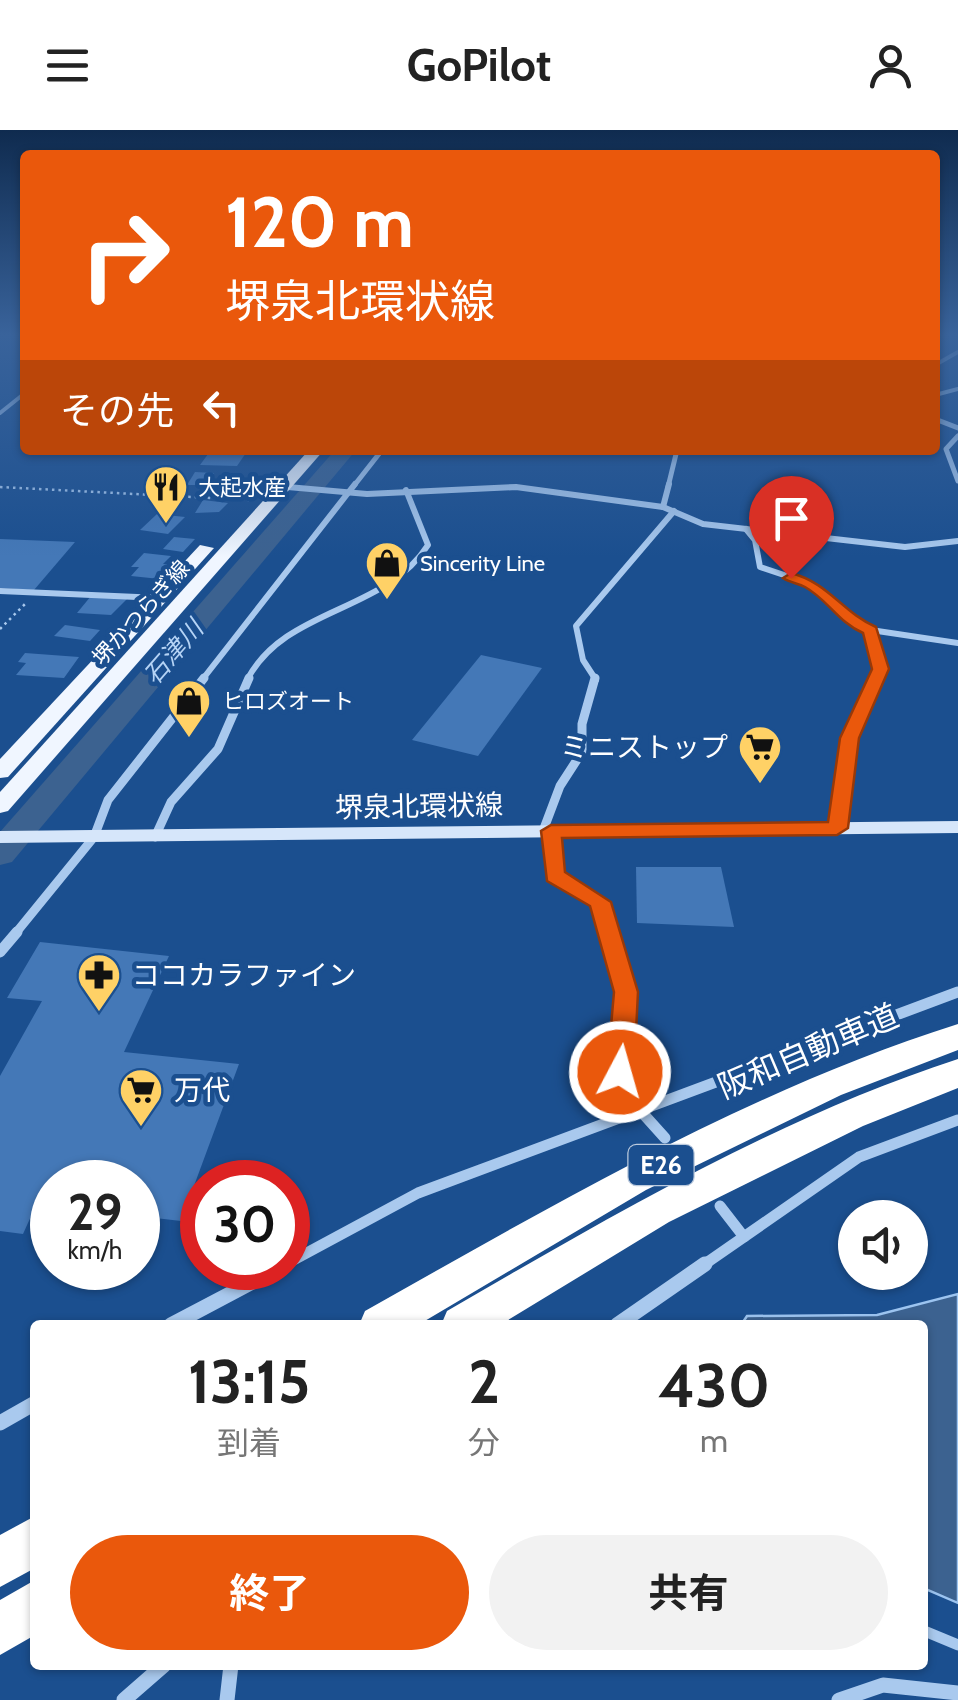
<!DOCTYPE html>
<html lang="ja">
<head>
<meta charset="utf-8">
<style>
  :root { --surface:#fff; --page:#f2f2f2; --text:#222; --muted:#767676; --accent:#ea580c }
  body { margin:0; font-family:Cabin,"Noto Sans JP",sans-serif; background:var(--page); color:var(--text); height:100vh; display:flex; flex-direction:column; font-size:38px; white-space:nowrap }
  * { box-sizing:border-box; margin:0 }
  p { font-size:32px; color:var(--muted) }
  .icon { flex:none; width:55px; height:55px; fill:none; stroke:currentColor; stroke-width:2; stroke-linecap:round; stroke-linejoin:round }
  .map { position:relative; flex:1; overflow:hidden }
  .sheet { position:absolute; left:30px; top:1190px; width:898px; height:350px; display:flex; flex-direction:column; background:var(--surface); border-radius:10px; box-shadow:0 2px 8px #0004 }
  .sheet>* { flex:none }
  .banner { position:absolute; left:20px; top:20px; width:920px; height:305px; border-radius:10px; box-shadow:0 2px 8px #0004; background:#ea580c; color:#fff; overflow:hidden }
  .controls { position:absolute; left:838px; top:1070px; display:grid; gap:20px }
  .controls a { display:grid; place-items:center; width:90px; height:90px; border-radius:50%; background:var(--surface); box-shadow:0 2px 8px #0004; font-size:50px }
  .speed { position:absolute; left:30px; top:1030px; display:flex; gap:20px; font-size:50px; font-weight:700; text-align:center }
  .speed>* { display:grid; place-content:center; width:130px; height:130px; border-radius:50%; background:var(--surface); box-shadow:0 2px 8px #0004; line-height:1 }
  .speed small { font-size:25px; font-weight:400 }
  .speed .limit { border:15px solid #d22; background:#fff; color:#111 }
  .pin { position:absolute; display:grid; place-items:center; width:85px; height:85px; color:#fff; margin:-102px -42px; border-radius:50% 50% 50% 0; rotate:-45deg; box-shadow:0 0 10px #0007 }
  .pin .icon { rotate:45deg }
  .me { position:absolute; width:110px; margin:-55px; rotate:6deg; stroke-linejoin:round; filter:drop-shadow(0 0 8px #0008) }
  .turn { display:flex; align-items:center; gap:35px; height:210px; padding:0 40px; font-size:45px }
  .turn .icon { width:130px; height:130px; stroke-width:2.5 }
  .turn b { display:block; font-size:70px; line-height:85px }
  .then { display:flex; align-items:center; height:95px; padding:0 40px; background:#0003; gap:20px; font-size:38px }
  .eta { display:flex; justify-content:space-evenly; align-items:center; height:170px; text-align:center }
  .eta b { font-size:60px; font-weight:700; line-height:70px }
  .primary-button { display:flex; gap:20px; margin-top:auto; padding:20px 40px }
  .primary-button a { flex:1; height:115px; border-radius:60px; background:var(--accent); color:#fff; font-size:40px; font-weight:700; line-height:115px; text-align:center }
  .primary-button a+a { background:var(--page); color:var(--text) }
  header { display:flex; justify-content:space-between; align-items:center; height:130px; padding:0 40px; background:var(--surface); font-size:45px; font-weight:700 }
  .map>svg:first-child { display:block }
  .water { fill:#3c6290; stroke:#9cc4f0; stroke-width:2.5 }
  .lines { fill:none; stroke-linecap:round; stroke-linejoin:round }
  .river { fill:#3c6290; fill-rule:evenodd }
  .building { fill:#4478b7 }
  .path { stroke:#a9c9ee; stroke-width:2.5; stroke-dasharray:2.5 4; stroke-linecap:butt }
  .service-far3 { stroke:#a9c9ee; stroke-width:4 }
  .service-far2 { stroke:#a9c9ee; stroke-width:5 }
  .service-far1 { stroke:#a9c9ee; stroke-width:6 }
  .service { stroke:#a9c9ee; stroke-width:11 }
  .minor-far4 { stroke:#a9c9ee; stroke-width:5 }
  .minor-far3 { stroke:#a9c9ee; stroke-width:6 }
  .minor-far2 { stroke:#a9c9ee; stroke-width:9 }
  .minor-far1 { stroke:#a9c9ee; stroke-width:11 }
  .minor { stroke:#a9c9ee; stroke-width:15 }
  .secondary { fill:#d6e6fa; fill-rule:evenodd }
  .primary { fill:#f0f6ff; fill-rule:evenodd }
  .motorway { fill:#fff; fill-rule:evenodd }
  .route { fill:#ea580c; stroke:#983908; stroke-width:2.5 }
  .labels { text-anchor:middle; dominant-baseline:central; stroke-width:9; stroke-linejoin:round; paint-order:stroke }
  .far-poi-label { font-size:22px; fill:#fff; stroke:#1b4f8f; text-anchor:start }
  .far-street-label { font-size:22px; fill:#fff; stroke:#1b4f8f }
  .far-water-label { font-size:25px; font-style:italic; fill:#b5d3f5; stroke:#1b4f8f }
  .shield { fill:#1b4f8f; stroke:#bbcadd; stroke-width:2.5 }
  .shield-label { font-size:25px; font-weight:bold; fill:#fff }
  .poi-label { font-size:28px; fill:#fff; stroke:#1b4f8f; text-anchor:start }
  .street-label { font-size:28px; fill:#fff; stroke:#1b4f8f }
  .near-street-label { font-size:32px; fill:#fff; stroke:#1b4f8f }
</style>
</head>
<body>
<header><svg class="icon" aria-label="menu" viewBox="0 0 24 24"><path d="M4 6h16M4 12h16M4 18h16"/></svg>GoPilot<svg class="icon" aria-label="person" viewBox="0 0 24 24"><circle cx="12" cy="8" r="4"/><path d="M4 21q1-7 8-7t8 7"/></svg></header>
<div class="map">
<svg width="958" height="1570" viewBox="0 0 958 1570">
  <rect width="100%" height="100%" fill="#1b4f8f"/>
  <polygon class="water" points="958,1164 958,1473 923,1458 922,1195 741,1195 747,1186 877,1185"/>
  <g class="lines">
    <polygon class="river" points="335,320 356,320 12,732 0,735 0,702"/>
  </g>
  <g class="building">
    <polygon points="211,320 248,320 237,336 200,335"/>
    <polygon points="195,342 214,343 205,355 187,355"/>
    <polygon points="203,370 228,373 219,382 195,383"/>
    <polygon points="157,384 185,387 168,404 140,400"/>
    <polygon points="174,407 195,409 183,422 163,419"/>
    <polygon points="0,409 75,412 34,460 0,458"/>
    <polygon points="144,423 171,426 163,434 173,435 160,449 131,446 139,437 131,437"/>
    <polygon points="91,466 127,469 111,485 77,483"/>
    <polygon points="65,495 100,500 90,511 54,506"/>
    <polygon points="25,523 79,527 64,548 16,545 26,533 18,532"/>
    <polygon points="481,525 542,538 478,626 412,610"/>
    <polygon points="636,737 721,737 734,797 637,793"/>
    <polygon points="40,812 169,826 124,922 239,934 181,1091 138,1086 138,1052 52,1052 52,1075 37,1073 23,1104 0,1101 0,946 42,871 7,868"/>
  </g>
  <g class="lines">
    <g class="path">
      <polyline points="0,357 250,370"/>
      <polyline points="0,499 25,474"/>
    </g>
    <g class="service-far3">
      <polyline points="935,235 958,222"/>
      <polyline points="935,265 958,259"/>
      <polyline points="0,283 25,263"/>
    </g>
    <polyline class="service-far2" points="870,500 881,539 876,550"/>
    <polyline class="service-far1" points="837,698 850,607 877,548"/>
    <polyline class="service" points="922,1500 958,1515"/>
    <g class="minor-far4">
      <polyline points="935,289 958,298"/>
      <polyline points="958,306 946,319 958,351"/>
      <polyline points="265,355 282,357"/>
      <polyline points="353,357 382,320"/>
      <polyline points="668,357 677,320"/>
    </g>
    <g class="minor-far3">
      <polyline points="265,355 367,364 516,357 663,377 703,394 905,417 958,411"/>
      <polyline points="663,377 669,354"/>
      <polyline points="746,399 755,410 760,437 811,454 864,499 958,513"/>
      <polyline points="0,461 160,468"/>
      <polyline points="202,550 355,354"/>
      <path d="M247,550C285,477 385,483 428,415L406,360"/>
      <polyline points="596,550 583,530 576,496 674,381"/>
    </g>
    <g class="minor-far2">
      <polyline points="543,701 560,656 582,622 582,594 595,548"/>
      <polyline points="551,701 554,746 600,772 609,804"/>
      <polyline points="155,707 171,672 218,619 249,548"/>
      <polyline points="15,804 94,707 108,670 204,548"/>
    </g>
    <g class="minor-far1">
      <polyline points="609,802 626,862 620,942 638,978 665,1008"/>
      <polyline points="0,822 17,802"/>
      <polyline points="720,1076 744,1107"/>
      <polyline points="288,1133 418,1063 958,862"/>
      <polyline points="702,1136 859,1027 958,990"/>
    </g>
    <g class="minor">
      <polyline points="171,1195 279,1138"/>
      <polyline points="617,1195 705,1134"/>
      <polyline points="0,1293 35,1273"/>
      <polyline points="124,1570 164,1535"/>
      <polyline points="227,1570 231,1535"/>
      <polyline points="839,1570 883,1555 958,1563"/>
    </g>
    <polygon class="secondary" points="958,691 958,703 0,713 0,701"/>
    <g class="primary">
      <polygon points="309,320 324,320 8,681 0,683 0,662"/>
      <polygon points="200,415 214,418 8,647 0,648 0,629"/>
    </g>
    <g class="motorway">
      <path d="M958,894V920L841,965L646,1060L418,1195H359L365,1181C557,1073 747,961 958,894Z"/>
      <path d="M958,929V958L863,996L669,1092L500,1195H441L447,1181C611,1086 777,988 958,929Z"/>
      <polygon points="35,1386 35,1438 0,1457 0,1405"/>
      <polygon points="35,1450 35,1505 0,1525 0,1470"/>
    </g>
  </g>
  <linearGradient id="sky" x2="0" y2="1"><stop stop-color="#0f2b4f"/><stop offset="0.48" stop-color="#39639b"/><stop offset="1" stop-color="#39639b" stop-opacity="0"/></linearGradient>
  <rect width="958" height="427" fill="url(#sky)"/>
  <path class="route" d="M791,443C829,453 842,482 876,497L889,539L859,608L848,698L837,705L562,708L565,742L611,772L638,862L634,942L630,949H611L607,942L614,862L590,776L547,751L541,701L551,695L828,692L840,608L872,539L863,503C839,493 827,469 805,457C798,453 790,453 783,448Z"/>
  <defs>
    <g id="restaurant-pin" transform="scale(2.25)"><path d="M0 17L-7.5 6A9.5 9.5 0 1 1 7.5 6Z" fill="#ffd166" stroke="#1b4f8f"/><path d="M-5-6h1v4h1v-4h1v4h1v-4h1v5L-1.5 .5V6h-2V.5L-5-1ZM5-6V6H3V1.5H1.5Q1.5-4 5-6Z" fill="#111"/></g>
    <g id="shop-pin" transform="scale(2.25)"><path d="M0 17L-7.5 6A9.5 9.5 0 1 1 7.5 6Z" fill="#ffd166" stroke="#1b4f8f"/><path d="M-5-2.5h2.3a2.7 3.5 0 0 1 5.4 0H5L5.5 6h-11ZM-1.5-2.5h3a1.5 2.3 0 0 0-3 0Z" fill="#111"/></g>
    <g id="supermarket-pin" transform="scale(2.25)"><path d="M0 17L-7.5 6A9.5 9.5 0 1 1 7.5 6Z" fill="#ffd166" stroke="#1b4f8f"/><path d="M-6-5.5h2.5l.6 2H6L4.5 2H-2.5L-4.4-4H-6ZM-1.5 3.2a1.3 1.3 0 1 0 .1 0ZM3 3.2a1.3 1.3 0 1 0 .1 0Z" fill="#111"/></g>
    <g id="pharmacy-pin" transform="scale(2.25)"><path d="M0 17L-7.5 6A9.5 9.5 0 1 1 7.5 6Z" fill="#ffd166" stroke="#1b4f8f"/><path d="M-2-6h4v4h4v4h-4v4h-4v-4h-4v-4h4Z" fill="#111"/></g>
  </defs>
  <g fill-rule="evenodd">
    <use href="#restaurant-pin" x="166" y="357"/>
    <use href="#shop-pin" x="387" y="433"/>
    <use href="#shop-pin" x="189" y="571"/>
    <use href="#supermarket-pin" x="760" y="617"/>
    <use href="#pharmacy-pin" x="99" y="845"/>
    <use href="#supermarket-pin" x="141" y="960"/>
  </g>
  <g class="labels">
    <g class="far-poi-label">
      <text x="198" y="357">大起水産</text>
      <text x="420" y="433">Sincerity Line</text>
      <text x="222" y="571">ヒロズオート</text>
    </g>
    <g class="far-street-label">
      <text transform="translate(141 483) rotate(-48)">堺かつらぎ線</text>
    </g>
    <g class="far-water-label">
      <text transform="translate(173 522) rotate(-49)">石津川</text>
    </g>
    <rect class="shield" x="628.5" y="1015" width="65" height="40" rx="8"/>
    <g class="shield-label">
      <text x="661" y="1035">E26</text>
    </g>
    <g class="poi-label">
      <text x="728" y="617" text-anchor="end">ミニストップ</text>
      <text x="132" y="845">ココカラファイン</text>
      <text x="174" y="960">万代</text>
    </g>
    <g class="street-label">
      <text transform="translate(419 676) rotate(-1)">堺泉北環状線</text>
    </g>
    <g class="near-street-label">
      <text transform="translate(808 921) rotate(-23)">阪和自動車道</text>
    </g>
  </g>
</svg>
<div class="controls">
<a><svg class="icon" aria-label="sound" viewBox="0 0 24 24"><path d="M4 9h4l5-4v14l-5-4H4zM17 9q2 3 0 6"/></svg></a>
</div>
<div class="speed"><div>29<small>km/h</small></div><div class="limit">30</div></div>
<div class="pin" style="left:791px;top:448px;background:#d93025"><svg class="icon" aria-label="arrive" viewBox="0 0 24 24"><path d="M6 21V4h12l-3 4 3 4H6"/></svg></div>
<svg class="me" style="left:620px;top:942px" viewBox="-20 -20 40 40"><circle r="17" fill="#ea580c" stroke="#fff" stroke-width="3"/><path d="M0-11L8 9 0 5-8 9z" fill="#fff"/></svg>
<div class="banner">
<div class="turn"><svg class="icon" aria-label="right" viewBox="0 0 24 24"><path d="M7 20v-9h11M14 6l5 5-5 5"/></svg><div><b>120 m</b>堺泉北環状線</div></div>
<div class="then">その先<svg class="icon" aria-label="left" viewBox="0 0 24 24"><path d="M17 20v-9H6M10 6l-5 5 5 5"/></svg></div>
</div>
<section class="sheet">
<div class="eta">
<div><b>13:15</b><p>到着</p></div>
<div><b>2</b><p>分</p></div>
<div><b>430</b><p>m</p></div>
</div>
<div class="primary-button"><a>終了</a><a>共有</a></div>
</section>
</div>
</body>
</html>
